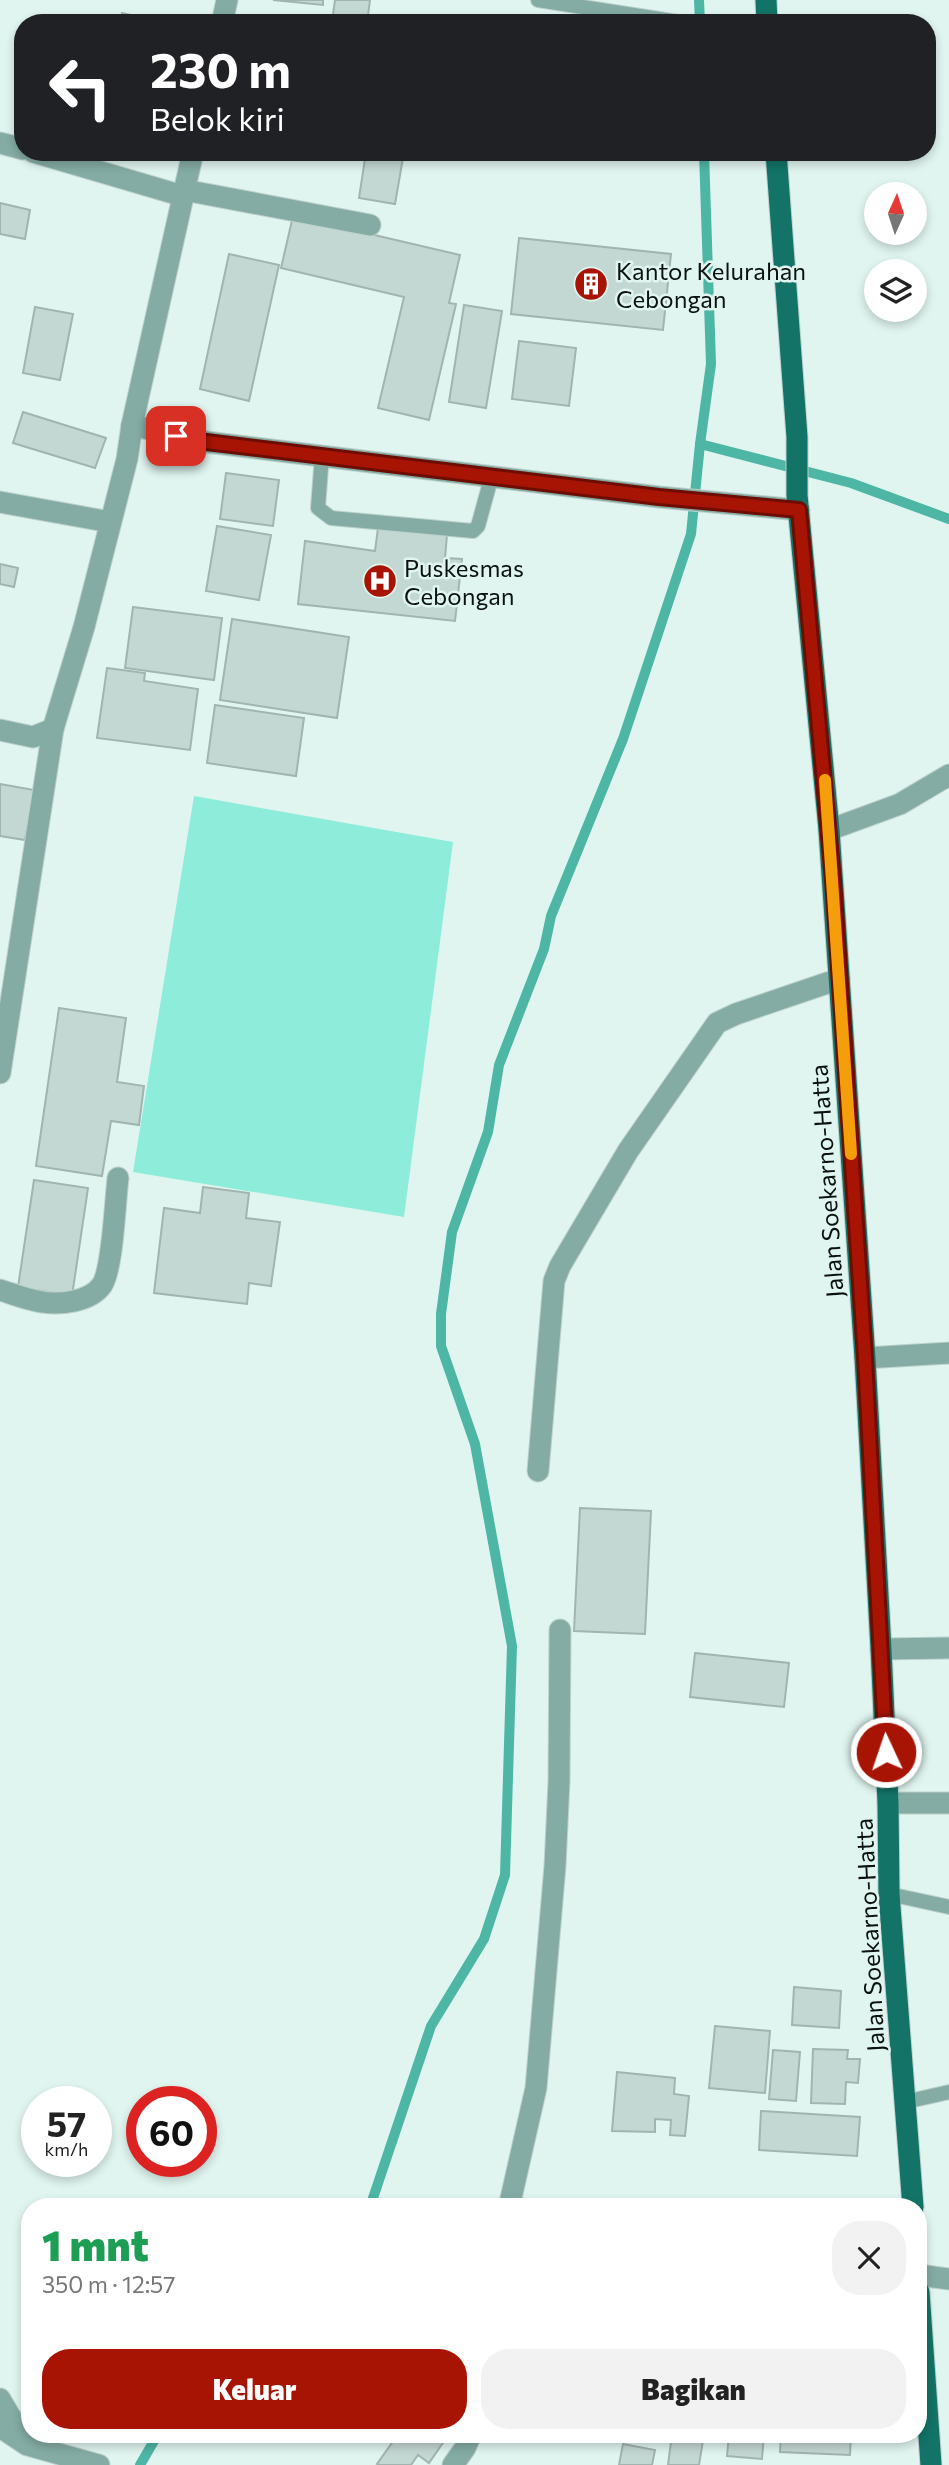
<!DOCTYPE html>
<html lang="id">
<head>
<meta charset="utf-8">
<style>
  :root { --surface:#fff; --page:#f2f2f2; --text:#222; --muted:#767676; --accent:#a71403 }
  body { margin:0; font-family:Commissioner,sans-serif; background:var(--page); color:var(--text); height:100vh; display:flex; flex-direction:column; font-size:26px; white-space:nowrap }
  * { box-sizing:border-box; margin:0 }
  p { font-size:23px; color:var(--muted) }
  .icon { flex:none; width:38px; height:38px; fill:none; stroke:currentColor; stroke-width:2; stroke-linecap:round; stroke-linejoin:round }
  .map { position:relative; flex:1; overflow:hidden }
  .drawer { position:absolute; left:21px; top:2198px; width:906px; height:245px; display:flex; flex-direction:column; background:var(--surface); border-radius:28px; box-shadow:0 4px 10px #0003 }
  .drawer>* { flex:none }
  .guide { position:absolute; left:14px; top:14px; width:922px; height:147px; border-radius:28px; box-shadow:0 4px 10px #0003; background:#202124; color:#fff; overflow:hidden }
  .needle { width:46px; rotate:3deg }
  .controls { position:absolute; left:864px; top:182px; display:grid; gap:14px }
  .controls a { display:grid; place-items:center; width:63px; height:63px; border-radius:50%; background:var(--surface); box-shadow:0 4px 10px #0003; font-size:35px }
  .speed { position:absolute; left:21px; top:2086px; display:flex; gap:14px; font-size:35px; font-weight:700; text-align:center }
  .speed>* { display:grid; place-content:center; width:91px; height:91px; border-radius:50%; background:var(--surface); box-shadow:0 4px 10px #0003; line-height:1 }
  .speed small { font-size:18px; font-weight:400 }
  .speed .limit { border:10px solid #d22; background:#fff; color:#111 }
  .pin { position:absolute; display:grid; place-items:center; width:60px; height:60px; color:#fff; margin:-30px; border-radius:14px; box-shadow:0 4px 10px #0006 }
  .me { position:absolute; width:77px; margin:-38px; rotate:357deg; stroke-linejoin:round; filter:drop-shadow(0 0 5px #0008) }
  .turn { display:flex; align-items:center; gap:24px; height:147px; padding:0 21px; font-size:32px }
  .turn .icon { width:91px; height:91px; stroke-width:2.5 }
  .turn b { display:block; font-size:49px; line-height:60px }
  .round { display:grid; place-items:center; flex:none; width:74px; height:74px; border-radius:28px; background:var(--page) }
  .headline { display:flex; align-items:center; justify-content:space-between; height:119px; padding:0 21px }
  h1 { font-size:42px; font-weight:800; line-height:52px; color:#1e9e55 }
  .action { display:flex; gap:14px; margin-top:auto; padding:14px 21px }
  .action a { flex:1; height:80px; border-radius:28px; background:var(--accent); color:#fff; font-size:28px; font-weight:800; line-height:80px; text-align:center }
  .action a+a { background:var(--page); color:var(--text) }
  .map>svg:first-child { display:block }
  .green { fill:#8decda }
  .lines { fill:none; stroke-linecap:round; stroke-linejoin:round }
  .stream { stroke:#4db6a5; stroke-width:10 }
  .building { fill:#c4d8d3; stroke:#a1b4b0; stroke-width:2 }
  .service-casing { stroke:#bed1cc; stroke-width:16 }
  .minor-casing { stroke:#bed1cc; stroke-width:23 }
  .primary-casing { stroke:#bed1cc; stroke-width:23 }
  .service { stroke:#84aca4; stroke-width:14 }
  .minor { stroke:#84aca4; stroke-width:21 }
  .primary { stroke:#127366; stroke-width:21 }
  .route-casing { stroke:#6d0d02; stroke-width:18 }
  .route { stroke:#a71403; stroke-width:12 }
  .slow { stroke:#f59e0b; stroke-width:12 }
  .labels { text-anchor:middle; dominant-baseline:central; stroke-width:5; stroke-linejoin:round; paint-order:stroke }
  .poi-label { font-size:24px; fill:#0a1110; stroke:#e0f5f0; text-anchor:start }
  .street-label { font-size:24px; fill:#0a1110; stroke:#e0f5f0 }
</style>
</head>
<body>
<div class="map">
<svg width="949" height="2465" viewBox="0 0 949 2465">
  <rect width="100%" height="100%" fill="#e0f5f0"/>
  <polygon class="green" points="194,796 453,842 404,1217 133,1172"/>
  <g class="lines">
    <g class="stream">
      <polyline points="699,0 700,23"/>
      <polyline points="700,444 851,483 949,519"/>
      <polyline points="370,2207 431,2026 484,1939 505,1875 512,1646 475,1444 441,1346 441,1314 452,1232 488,1132 499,1065 544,949 551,916 623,739 691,534 700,444 711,364 704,152"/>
      <polyline points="140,2465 158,2434"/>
    </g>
  </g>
  <g class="building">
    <polygon points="273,0 323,0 323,5"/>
    <polygon points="335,0 370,0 367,23 332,22"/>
    <polygon points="122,13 165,23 120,23"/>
    <polygon points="366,152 404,152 395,204 359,198"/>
    <polygon points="0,203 30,210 25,239 0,234"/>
    <polygon points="293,216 460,255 449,303 456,304 429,420 378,408 404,297 281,268"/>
    <polygon points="519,238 671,254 663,330 511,314"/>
    <polygon points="229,254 279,265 249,401 200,389"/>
    <polygon points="464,305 502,311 486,408 449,402"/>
    <polygon points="35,307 73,314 60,380 23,373"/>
    <polygon points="519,341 576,348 569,406 512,399"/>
    <polygon points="23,412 106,438 95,468 13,443"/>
    <polygon points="226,473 279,480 273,526 220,519"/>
    <polygon points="217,526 271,535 259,600 206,591"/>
    <polygon points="378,528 447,535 445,558 462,559 455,621 298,604 305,541 375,551"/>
    <polygon points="0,564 18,568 14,587 0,584"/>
    <polygon points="133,607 222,618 214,680 125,668"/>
    <polygon points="232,619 349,637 337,718 220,700"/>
    <polygon points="107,668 145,673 144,681 198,689 190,750 97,738"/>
    <polygon points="215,705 304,718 296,776 207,763"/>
    <polygon points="0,784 34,790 25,840 0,836"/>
    <polygon points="59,1008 126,1018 117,1082 144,1086 139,1125 111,1121 102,1176 36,1166"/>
    <polygon points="34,1180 88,1188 72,1296 18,1287"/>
    <polygon points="203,1187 249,1193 246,1218 280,1222 271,1286 249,1283 247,1304 154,1293 164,1208 200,1213"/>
    <polygon points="580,1508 651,1511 645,1634 574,1631"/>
    <polygon points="695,1653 789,1663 784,1707 690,1697"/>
    <polygon points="794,1987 841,1991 839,2028 792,2025"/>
    <polygon points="715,2026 770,2031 765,2093 709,2088"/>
    <polygon points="813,2049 848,2050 847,2059 860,2059 858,2083 846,2082 845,2104 811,2103"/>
    <polygon points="773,2050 800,2052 796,2101 769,2099"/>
    <polygon points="617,2072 675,2078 674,2094 689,2096 685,2136 670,2135 671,2120 655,2119 655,2132 612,2131"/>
    <polygon points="761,2111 860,2117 857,2156 759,2150"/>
    <polygon points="386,2434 449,2434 429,2463 418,2455 411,2465 379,2465 377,2464 394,2440"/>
    <polygon points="672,2434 704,2434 699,2465 668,2465"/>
    <polygon points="729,2434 764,2434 762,2459 727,2456"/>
    <polygon points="781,2434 851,2434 850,2455 780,2452"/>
    <polygon points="623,2444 655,2450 652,2465 619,2465"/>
  </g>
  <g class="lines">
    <g class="service-casing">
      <g id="service">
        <polyline points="538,0 685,23"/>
        <polyline points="322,455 318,508 331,518 473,531 478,526 492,475"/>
        <polyline points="889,1894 949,1907"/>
        <polyline points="905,2102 949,2092"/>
      </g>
    </g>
    <g class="minor-casing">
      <g id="minor">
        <polyline points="222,23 227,0"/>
        <polyline points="0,143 23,149"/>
        <polyline points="33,152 183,196"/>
        <polyline points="184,190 370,225"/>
        <polyline points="132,425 193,152"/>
        <polyline points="0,502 110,522"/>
        <polyline points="0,730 33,737 53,729 84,627 127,459 132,425 198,441 659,497 799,510"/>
        <polyline points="829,830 900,804 949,775"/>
        <polyline points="0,1073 53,729"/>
        <path d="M0,1290C13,1294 28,1300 42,1302C60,1305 90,1302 102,1285C113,1268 115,1201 118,1178"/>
        <polyline points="865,1358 949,1353"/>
        <polyline points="538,1471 554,1281 560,1266 628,1151 717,1023 736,1014 839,979"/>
        <polyline points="881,1649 949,1648"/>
        <polyline points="888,1803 949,1803"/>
        <polyline points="509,2207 536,2088 555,1866 559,1781 560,1630"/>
        <polyline points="919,2275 949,2279"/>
        <polyline points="0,2399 24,2440"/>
        <polyline points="0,2427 27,2445 99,2465"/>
        <polyline points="453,2465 465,2448 471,2434"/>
      </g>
    </g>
    <g class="primary-casing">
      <g id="primary">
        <polyline points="766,0 767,23"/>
        <polyline points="776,152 797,437 797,495 829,830 865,1358 881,1649 888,1803 889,1894 913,2207"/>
        <polyline points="919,2292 931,2465"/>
      </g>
    </g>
    <use href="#service" class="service"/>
    <use href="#minor" class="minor"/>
    <use href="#primary" class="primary"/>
  </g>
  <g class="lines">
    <g class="route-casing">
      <polyline id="route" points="176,436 198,441 659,497 799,510 833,880 865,1358 886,1752"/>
    </g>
    <use href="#route" class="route"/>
    <polyline class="slow" points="825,780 851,1154"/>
  </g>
  <defs>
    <g id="building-disc" transform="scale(1.75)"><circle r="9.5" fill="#a71403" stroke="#e0f5f0"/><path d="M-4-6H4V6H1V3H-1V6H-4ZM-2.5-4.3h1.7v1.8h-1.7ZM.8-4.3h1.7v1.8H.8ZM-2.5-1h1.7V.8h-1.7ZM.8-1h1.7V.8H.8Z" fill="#fff"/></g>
    <g id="hospital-disc" transform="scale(1.75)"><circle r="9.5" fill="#a71403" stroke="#e0f5f0"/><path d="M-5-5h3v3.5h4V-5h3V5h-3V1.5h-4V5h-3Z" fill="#fff"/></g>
  </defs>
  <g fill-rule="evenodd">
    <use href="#building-disc" x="591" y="284"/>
    <use href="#hospital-disc" x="380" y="581"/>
  </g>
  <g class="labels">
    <g class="poi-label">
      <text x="616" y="270">Kantor Kelurahan<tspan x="616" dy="28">Cebongan</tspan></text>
      <text x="404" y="567">Puskesmas<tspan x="404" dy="28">Cebongan</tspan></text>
    </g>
    <g class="street-label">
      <text transform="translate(826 1181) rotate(-94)">Jalan Soekarno-Hatta</text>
      <text transform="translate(869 1935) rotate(-93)">Jalan Soekarno-Hatta</text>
    </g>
  </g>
</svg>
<div class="controls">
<a><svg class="needle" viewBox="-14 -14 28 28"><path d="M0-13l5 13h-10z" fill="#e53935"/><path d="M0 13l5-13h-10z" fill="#767676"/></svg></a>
<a><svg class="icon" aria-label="layers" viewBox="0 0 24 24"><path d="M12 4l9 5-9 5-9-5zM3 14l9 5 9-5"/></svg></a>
</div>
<div class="speed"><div>57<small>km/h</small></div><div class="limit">60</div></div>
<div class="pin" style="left:176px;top:436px;background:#d93025"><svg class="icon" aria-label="arrive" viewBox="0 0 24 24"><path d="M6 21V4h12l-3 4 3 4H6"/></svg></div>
<svg class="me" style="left:886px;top:1752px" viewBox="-20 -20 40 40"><circle r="17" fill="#a71403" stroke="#fff" stroke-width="3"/><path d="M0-11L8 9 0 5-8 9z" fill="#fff"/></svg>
<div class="guide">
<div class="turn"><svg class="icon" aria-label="left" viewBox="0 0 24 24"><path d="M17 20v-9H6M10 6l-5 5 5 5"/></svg><div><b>230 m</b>Belok kiri</div></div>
</div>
<section class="drawer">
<div class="headline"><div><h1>1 mnt</h1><p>350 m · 12:57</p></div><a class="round"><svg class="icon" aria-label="close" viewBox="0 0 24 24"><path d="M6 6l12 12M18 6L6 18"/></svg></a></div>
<div class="action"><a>Keluar</a><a>Bagikan</a></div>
</section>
</div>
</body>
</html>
